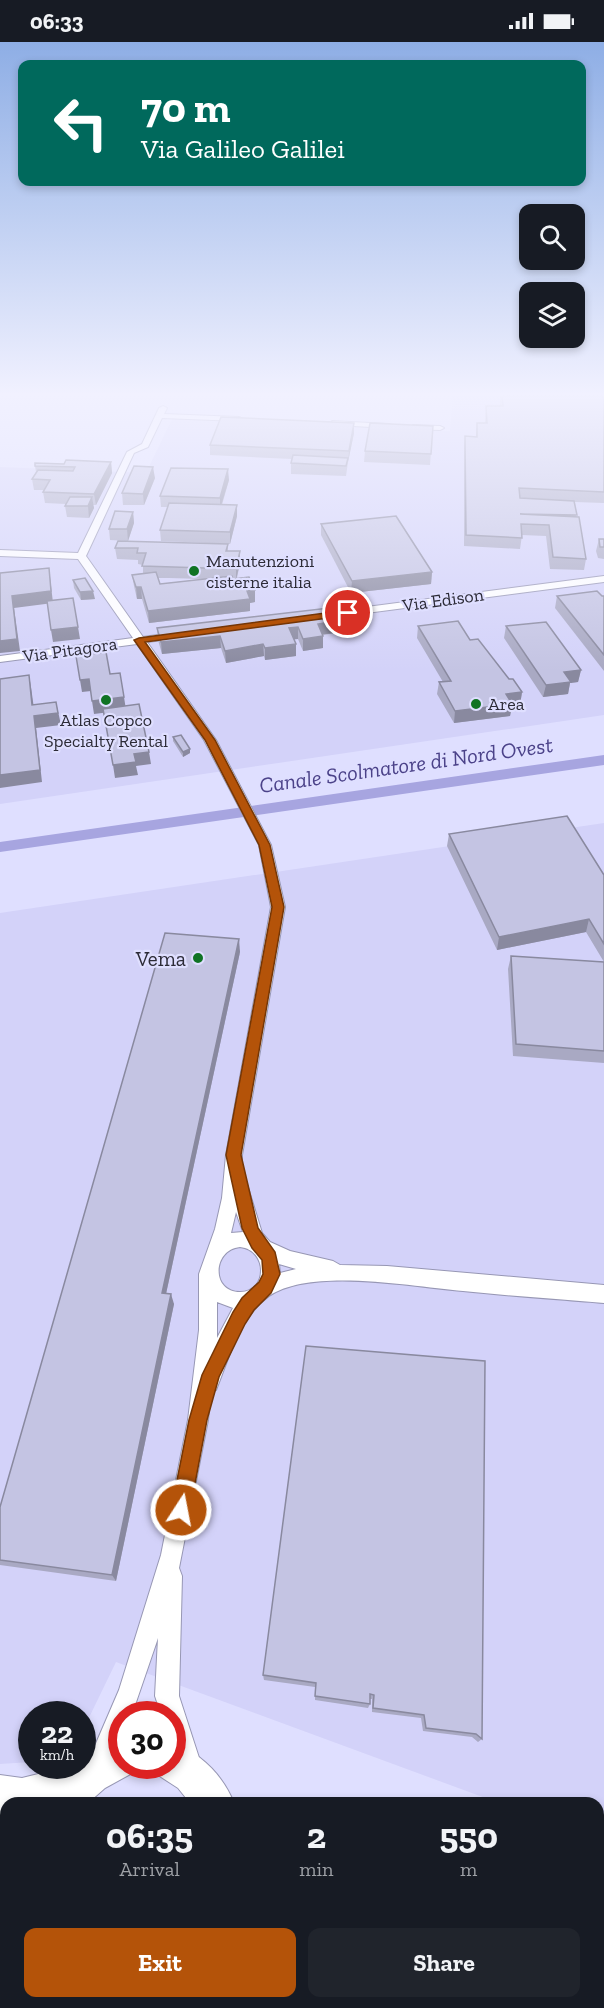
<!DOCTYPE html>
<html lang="en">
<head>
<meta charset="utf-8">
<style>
  :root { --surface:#171b24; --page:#20242c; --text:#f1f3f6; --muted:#9ea1a6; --accent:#b45309 }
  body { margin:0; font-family:"Zilla Slab",serif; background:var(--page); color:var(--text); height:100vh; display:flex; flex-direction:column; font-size:22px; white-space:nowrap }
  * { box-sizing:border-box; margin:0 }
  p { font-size:20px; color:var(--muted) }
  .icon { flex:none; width:33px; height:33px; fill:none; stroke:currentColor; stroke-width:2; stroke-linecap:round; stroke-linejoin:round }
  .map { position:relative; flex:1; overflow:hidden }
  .sheet { position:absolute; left:0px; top:1755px; width:604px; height:212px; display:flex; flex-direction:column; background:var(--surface); border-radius:18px 18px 0 0; box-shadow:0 3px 9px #0003 }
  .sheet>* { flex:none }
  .hud { position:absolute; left:18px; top:18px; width:568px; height:126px; border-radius:12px; box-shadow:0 3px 9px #0003; background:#00695c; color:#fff; overflow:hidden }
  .fabs { position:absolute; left:519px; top:162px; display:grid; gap:12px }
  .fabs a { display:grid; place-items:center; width:66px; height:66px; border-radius:12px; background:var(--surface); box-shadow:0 3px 9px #0003; font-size:30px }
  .speed { position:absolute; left:18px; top:1659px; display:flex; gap:12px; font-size:30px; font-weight:700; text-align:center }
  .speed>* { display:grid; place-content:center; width:78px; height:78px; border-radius:50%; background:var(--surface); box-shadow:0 3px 9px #0003; line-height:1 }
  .speed small { font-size:15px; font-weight:400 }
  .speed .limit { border:9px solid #d22; background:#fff; color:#111 }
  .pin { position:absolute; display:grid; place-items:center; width:51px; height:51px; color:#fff; margin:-26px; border:3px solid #fff; border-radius:50%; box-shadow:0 2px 6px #0007 }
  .me { position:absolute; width:66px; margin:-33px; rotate:11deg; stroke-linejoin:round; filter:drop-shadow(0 0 4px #0008) }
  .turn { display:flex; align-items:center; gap:21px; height:126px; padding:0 24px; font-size:27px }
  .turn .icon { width:78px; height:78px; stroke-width:2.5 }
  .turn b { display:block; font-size:42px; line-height:51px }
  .eta { display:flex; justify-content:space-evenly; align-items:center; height:102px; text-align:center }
  .eta b { font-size:36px; font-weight:700; line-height:42px }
  .cta { display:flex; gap:12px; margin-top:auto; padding:12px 24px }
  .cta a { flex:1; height:69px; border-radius:12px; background:var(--accent); color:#fff; font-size:24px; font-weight:700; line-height:69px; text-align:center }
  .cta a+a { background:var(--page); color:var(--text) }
  .status { display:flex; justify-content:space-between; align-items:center; height:42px; padding:0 30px; background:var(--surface); direction:ltr }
  .status svg { height:16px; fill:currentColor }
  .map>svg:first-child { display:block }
  .built { fill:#d3d2f9 }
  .green { fill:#bee0bf }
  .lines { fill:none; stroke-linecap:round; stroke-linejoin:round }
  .canal { fill:#a7a5e0; fill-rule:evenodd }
  .street-casing { stroke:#9797b4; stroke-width:2 }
  .primary-casing { stroke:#9797b4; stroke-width:2 }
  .street { fill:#fff; fill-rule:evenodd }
  .primary { fill:#fff; fill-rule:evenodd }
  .wall { fill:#a9a9c3; fill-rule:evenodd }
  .shaded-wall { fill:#89899f }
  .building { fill:#c4c4e3; stroke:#89899f; stroke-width:1.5 }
  .route { fill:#b45309; stroke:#753606; stroke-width:1.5 }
  .poi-dot { fill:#107324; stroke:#dfdfff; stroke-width:2 }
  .labels { text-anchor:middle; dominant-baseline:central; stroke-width:4.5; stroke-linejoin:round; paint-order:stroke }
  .far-poi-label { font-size:18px; fill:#2c2b37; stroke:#dfdfff; text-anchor:start }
  .far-street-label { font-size:18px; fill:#2c2b37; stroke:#dfdfff }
  .poi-label { font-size:21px; fill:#2c2b37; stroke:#dfdfff; text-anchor:end }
  .water-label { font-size:22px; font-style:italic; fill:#4b4289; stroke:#dfdfff }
</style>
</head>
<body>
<div class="status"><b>06:33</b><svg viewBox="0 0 49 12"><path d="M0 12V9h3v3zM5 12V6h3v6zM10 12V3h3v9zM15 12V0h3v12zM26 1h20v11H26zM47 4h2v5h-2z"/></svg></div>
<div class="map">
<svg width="604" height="1966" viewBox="0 0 604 1966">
  <rect width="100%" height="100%" fill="#dfdfff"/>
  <g class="built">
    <polygon points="453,354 604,354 604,673 0,762 0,425 146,431 172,377 450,389"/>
    <polygon points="604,781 604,1800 599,1798 598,1761 499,1761 116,1620 83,1688 82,1672 32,1672 31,1720 0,1722 0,871"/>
  </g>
  <polygon class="green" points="0,1880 6,1891 6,1960 31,1961 33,1966 0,1966"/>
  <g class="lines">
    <polygon class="canal" points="604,713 604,723 0,810 0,800"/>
    <g class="street-casing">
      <g id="street">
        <path d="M163,364L167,366L164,372L239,375L243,377L239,379L162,376L148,405L134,411L86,514L143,595L179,590L184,593L179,596L147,600L216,698L271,803L285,865L242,1113L241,1133L246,1139L262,1191L270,1200L290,1209L333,1219L340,1223L387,1224L604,1243V1261C557,1257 510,1254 463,1249C413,1245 312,1225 269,1254C238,1277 230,1314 216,1348L211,1350L208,1378L179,1526L182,1534L179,1654L202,1725L199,1734L190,1737L181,1734L172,1708V1672H161L155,1654L158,1596L132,1672H122V1697L109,1729L100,1732L91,1729L88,1720L119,1648L161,1513L188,1378L199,1288V1232L215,1187L222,1156L226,1113L271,865L259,803L204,698L137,602L0,620V614L133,596L78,517L0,514V508L78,511L127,410L142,402L159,366ZM236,1170L243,1190L231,1191ZM240,1205C268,1208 268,1250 240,1250C211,1250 212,1208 240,1205ZM279,1222L296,1227L280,1231ZM217,1260L233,1266L217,1296Z"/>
        <polygon points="332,379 389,382 393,384 389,386 335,383"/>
        <polygon points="413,383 440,384 444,386 440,388 410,387"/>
        <polygon points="604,534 604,540 313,578 308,575 313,572"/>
      </g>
    </g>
    <g class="primary-casing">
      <g id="primary">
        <polygon points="122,1696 122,1724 138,1724 136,1729 105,1746 88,1761 6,1761 6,1773 0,1773 0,1733 22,1736 71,1724 82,1724 82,1715"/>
        <path d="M172,1700C201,1712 222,1732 234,1761H190L178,1746L158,1733L155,1724H172Z"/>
        <polygon points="0,1819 6,1821 6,1862 0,1860"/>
        <polygon points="95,1960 156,1960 154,1966 97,1966"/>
        <polygon points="380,1960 435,1960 438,1966 382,1966"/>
        <polygon points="518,1960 572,1960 575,1966 520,1966"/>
      </g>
    </g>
    <use href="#street" class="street"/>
    <use href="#primary" class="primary"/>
  </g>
  <g class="wall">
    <polygon points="500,354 603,354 604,360 604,461 575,460 576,475 586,517 584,528 550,527 546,494 522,493 520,507 464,504 464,405 465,394 476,395 477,381 485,381 486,364 500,364"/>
    <polygon points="433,384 430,423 364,420 365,409"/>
    <polygon points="354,391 348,420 346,434 291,432 291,421 292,417 210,413 210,403"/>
    <polygon points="111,420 112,431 96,463 93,463 94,466 89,476 67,475 65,464 66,462 45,461 43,450 44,448 34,448 32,437 36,430 35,424"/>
    <polygon points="155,436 144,463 123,463 122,451"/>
    <polygon points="229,438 222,463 237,463 237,474 230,502 161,499 160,488 168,465 161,465 160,454"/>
    <polygon points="133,470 134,481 128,499 110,498 109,487"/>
    <polygon points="321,482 432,530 431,542 351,551 321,493"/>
    <polygon points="599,497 604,497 604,517 598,516 596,509"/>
    <path d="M228,502V509H240V521L237,536L255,548V560L250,561V569L149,581L142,557H137L134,544L132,533L143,531V523L138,522V518L117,517L115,506ZM158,536H169L202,537L160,542Z"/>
    <polygon points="73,538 95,557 81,558 74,546"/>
    <polygon points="557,554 604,554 604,629 555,566"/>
    <polygon points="329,566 335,591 323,593 323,606 303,609 298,597 294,597 296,602 296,614 265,618 264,614 226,621 221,606 162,612 158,598 157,586"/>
    <polygon points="418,584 470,598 522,650 520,663 512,664 510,674 454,681 437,652 439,640 443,640 417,596"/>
    <polygon points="506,584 581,628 578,640 570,641 568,652 543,655 504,596"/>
    <polygon points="173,695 190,707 190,711 183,715 173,699"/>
    <polygon points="449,792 604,833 604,1021 513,1014 508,927 511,914 604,920 586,890 497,908 447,804"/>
    <polygon points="240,910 166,1252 174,1262 116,1539 0,1523 0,1465"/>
    <polygon points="306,1304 482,1697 478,1700 472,1695 423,1689 421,1676 372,1670 372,1657 370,1657 370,1662 368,1666 315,1658 315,1645 264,1638 263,1633"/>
  </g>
  <g class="shaded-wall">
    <polygon points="354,381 354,391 348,420 349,409"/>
    <polygon points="111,420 112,431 96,463 94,452"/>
    <polygon points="153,425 155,436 144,463 143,452"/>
    <polygon points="228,427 229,438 220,467 220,456"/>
    <polygon points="92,455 94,466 89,476 88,464"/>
    <polygon points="237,463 237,474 230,502 230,490"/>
    <polygon points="133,470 134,481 128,499 127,487"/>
    <polygon points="240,509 240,521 236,538 236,527"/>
    <polygon points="49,526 53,561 14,566 20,609 0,611 0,599 12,554"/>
    <polygon points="432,530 431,542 351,551 352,539"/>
    <polygon points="136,545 141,545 142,557 137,557"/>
    <polygon points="255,548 255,560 250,561 250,569 149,581 148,569"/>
    <polygon points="93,549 95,557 81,558 80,550"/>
    <polygon points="336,579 335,591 317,593 318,582"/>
    <polygon points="78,585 80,597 53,600 51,588"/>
    <polygon points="298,585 298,597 290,598 289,586"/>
    <polygon points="220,594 221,606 162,612 161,600"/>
    <polygon points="323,594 323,606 303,609 303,597"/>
    <polygon points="263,602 264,614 226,621 225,609"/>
    <polygon points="296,602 296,614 265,618 265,606"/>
    <polygon points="581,628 578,640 570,641 568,652 543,655 546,643 564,630"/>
    <polygon points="29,633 31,645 35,674 56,660 61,683 36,686 42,740 0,746 0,733 32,663"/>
    <polygon points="89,637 91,649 82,650 80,638"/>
    <polygon points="522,650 520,663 512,664 510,674 454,681 455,669 506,652"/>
    <polygon points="124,655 126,668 94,672 92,659"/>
    <polygon points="190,707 190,711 183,715 183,710"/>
    <polygon points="149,710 151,722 136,724 138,733 115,736 113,723 134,712"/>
    <polygon points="589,877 586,890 497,908 499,895"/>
    <polygon points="239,897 240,910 164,1261 162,1251"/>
    <polygon points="171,1252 174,1262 116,1539 112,1533"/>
  </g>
  <g class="building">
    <polygon points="502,354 603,354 604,360 604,450 519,446 520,456 574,459 577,473 520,472 579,475 586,517 553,515 549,483 521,482 522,496 466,493 465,394 477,395 477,381 487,381 486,364 503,364"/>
    <polygon points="221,375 354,381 349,409 210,403"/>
    <polygon points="370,381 433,384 431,412 365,409"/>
    <polygon points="293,413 348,416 346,424 291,421"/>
    <polygon points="66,418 111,420 94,452 43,450 50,438 32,437 38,428 73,429 75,425 35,424 35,421 64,422"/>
    <polygon points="134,424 153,425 143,452 122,451"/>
    <polygon points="171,426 228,427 220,456 160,454"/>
    <polygon points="70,455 92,455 88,464 65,464"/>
    <polygon points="169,461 237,463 230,490 160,488"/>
    <polygon points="115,469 133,470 127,487 109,487"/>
    <polygon points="396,474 432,530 352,539 321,482"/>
    <polygon points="599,497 604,497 604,505 600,505"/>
    <polygon points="118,499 228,502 226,509 240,509 236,527 142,524 146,511 137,511 138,506 115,506"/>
    <polygon points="49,526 51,549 12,554 17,597 0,599 0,531"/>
    <polygon points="156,530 160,542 232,534 233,537 249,535 255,548 247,549 250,557 148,569 141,545 136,545 132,533"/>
    <polygon points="85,536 93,549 80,550 73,538"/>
    <polygon points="597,549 602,554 604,554 604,613 557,554"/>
    <polygon points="73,556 78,585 51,588 47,559"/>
    <polygon points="329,566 336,579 318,582 323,594 303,597 298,585 289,586 296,602 265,606 263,602 225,609 220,594 161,600 157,586"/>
    <polygon points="458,579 470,598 478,597 509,637 513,637 522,650 506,652 512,662 455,669 439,640 451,639 418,584"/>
    <polygon points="546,580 581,628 564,630 571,640 546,643 506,584"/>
    <polygon points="106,610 110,632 120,631 124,655 92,659 89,637 80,638 76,614"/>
    <polygon points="29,633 32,663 56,660 58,671 34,674 40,728 0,733 0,637"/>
    <polygon points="139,662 149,710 134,712 136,720 113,723 103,667"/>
    <polygon points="181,693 190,707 183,710 173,695"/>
    <polygon points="567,774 604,833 604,902 589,877 499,895 449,792"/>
    <polygon points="165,891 239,897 162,1251 171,1252 112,1533 0,1518 0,1465"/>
    <polygon points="511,914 604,920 604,1009 516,1002"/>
    <polygon points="306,1304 485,1319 482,1697 476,1692 426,1686 424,1673 373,1666 374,1653 370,1652 370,1662 315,1654 316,1641 263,1633"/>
  </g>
  <linearGradient id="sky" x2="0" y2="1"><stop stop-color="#8eaee5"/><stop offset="0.56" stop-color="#f1f1ff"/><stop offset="1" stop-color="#f1f1ff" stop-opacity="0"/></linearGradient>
  <rect width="604" height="629" fill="url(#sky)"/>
  <polygon class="route" points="348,568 353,571 351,573 145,600 215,698 270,803 284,865 241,1113 258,1186 275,1210 280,1232 271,1251 254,1268 245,1282 219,1335 207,1378 190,1468 187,1475 181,1478 174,1475 171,1468 189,1378 202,1333 233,1270 242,1256 259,1240 263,1232 262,1218 252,1206 242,1186 226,1113 272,865 259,803 205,698 134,598 139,596"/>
  <g class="poi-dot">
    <circle cx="194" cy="529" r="6"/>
    <circle cx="106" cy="658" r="6"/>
    <circle cx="476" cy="662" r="6"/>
    <circle cx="198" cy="916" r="6"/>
  </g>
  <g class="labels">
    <g class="far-poi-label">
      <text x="206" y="519">Manutenzioni<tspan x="206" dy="21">cisterne italia</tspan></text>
      <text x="488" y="662">Area</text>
      <text x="106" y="678" text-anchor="middle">Atlas Copco<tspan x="106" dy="21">Specialty Rental</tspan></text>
    </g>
    <g class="far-street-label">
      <text transform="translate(443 558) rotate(-8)">Via Edison</text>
      <text transform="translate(70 608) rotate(-8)">Via Pitagora</text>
    </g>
    <g class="poi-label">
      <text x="186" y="916">Vema</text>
    </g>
    <g class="water-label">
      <text transform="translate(406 723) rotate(-8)">Canale Scolmatore di Nord Ovest</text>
    </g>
  </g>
</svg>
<div class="fabs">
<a><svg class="icon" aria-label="search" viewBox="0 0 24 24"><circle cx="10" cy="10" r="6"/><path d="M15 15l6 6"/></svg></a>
<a><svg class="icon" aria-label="layers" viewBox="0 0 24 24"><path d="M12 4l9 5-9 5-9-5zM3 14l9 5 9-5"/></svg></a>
</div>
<div class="speed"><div>22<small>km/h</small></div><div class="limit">30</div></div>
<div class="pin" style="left:348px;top:571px;background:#d93025"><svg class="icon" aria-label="arrive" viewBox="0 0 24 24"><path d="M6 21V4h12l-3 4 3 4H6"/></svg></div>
<svg class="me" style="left:181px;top:1468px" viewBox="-20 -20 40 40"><circle r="17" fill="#b45309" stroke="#fff" stroke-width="3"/><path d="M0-11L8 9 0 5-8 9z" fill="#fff"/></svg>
<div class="hud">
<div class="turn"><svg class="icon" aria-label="left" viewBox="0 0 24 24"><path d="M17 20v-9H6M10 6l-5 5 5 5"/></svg><div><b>70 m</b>Via Galileo Galilei</div></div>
</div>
<section class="sheet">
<div class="eta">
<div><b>06:35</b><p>Arrival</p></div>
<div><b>2</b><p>min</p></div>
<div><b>550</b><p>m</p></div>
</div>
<div class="cta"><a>Exit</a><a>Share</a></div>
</section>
</div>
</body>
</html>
